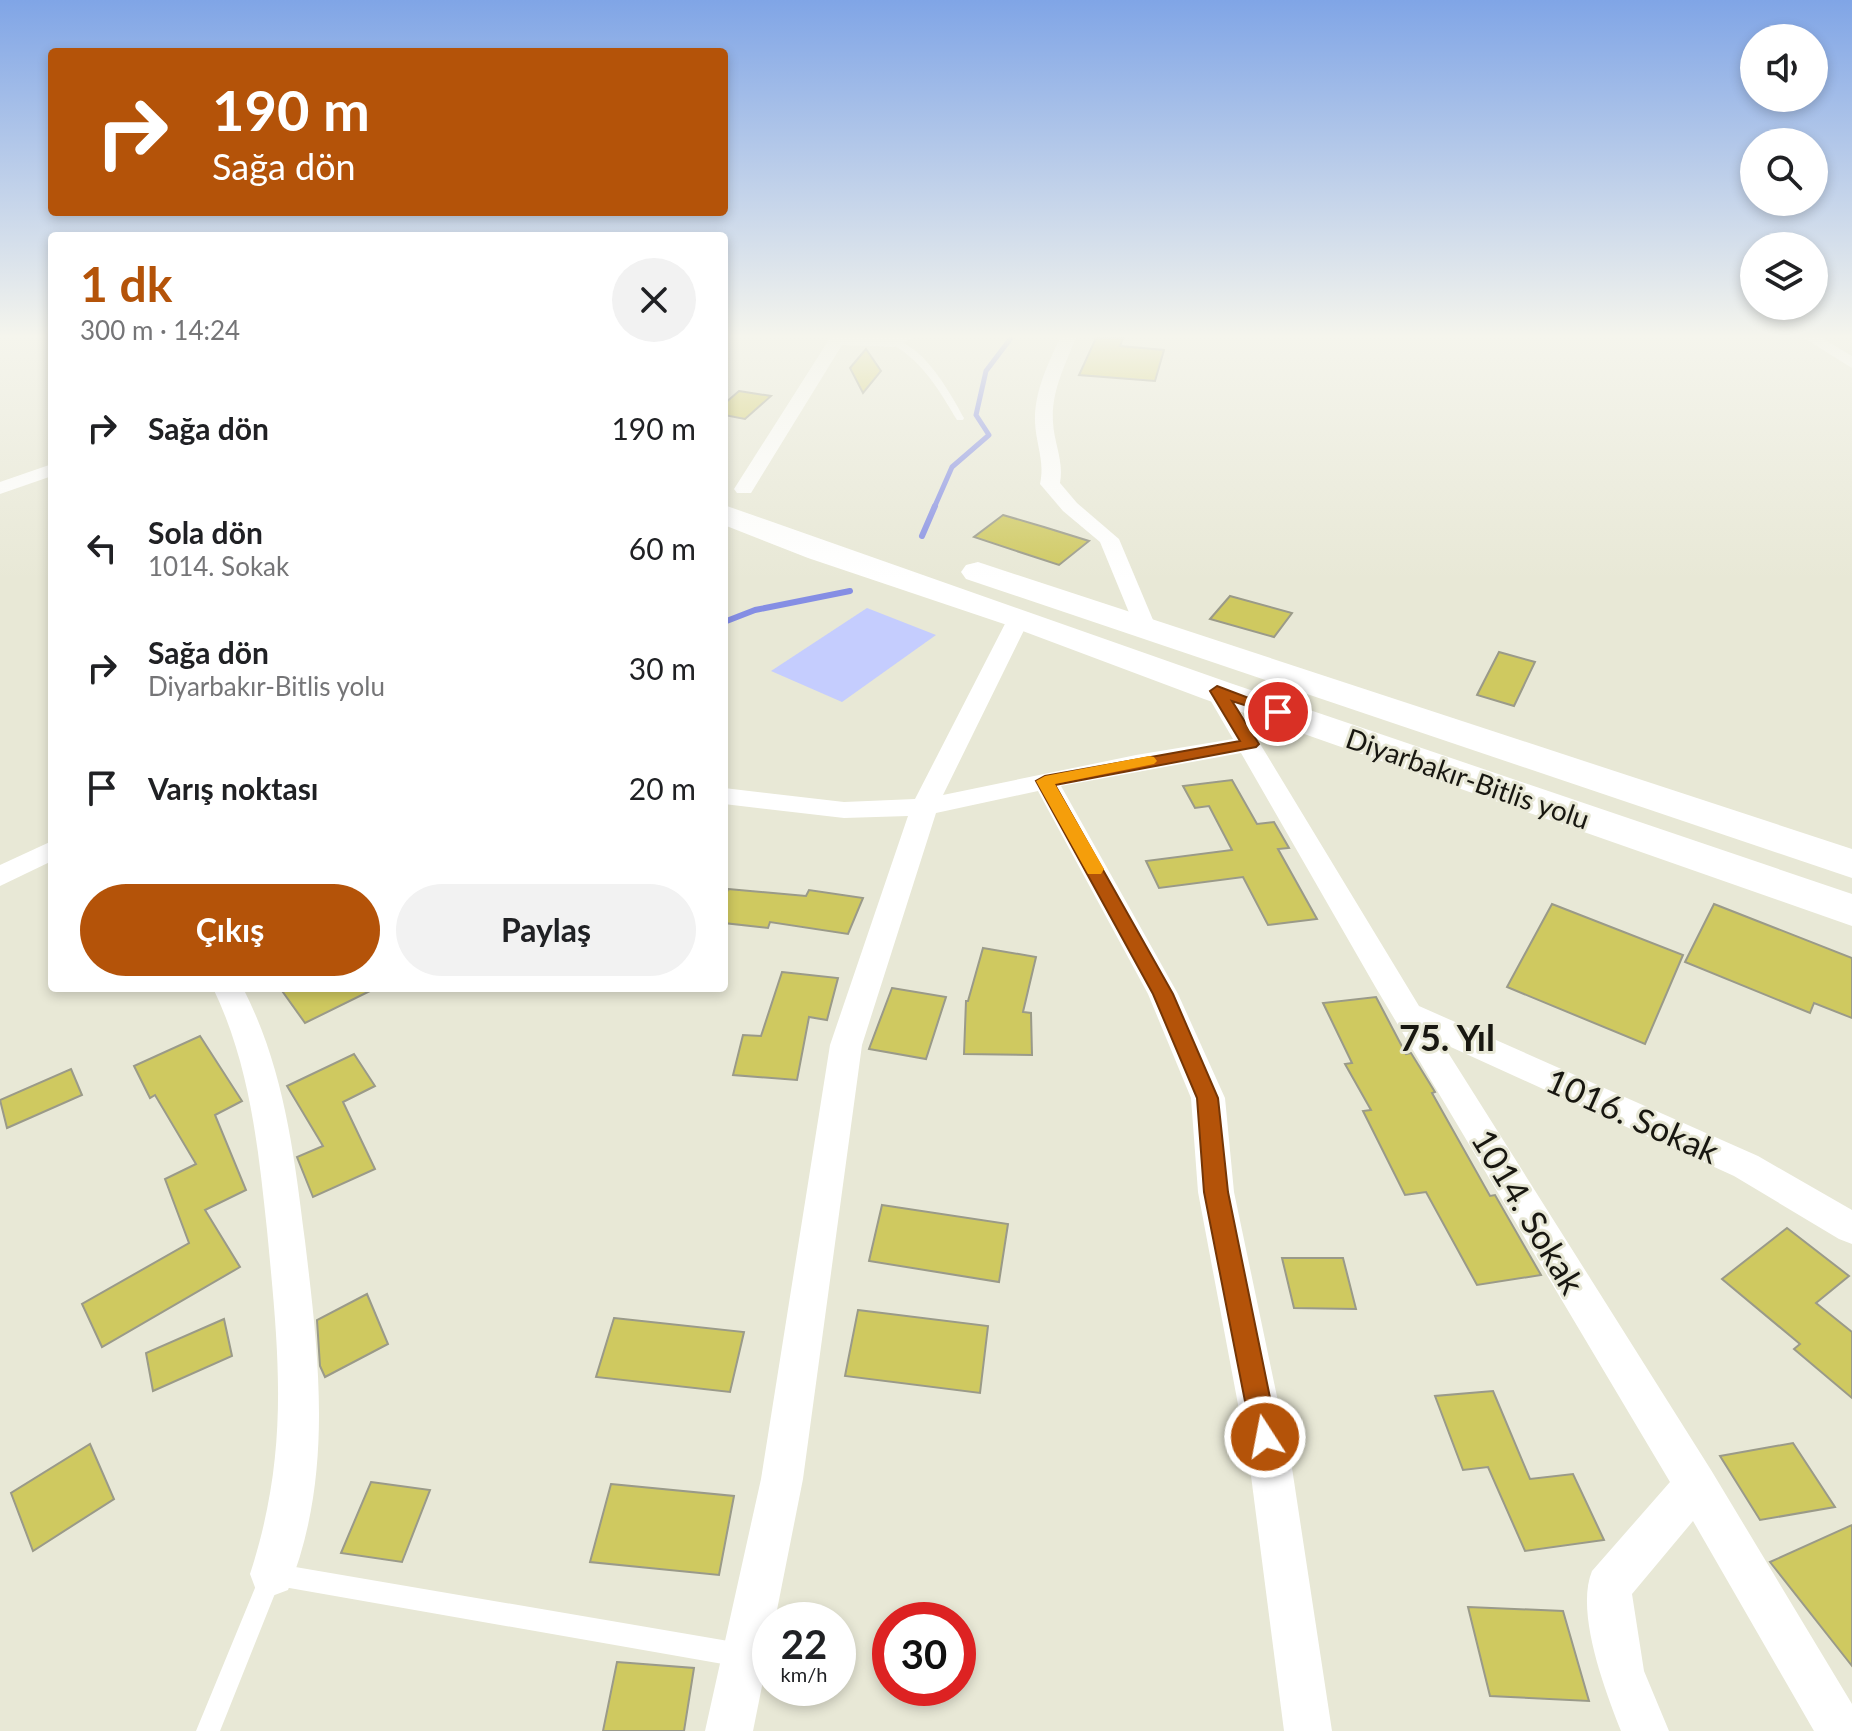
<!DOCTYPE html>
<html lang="tr">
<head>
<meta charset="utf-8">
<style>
  :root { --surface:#fff; --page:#f2f2f2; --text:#202124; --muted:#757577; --accent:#b45309 }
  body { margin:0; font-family:Lato,sans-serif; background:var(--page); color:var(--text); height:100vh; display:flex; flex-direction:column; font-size:30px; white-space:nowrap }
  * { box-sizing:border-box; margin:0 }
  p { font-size:26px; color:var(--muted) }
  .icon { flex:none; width:44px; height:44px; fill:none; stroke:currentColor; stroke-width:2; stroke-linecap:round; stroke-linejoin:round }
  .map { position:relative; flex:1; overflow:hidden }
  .side { position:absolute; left:48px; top:232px; width:680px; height:760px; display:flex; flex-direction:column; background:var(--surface); border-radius:8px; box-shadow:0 4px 12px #0003 }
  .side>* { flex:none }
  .guide { position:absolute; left:48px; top:48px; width:680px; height:168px; border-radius:8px; box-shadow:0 4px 12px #0003; background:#b45309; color:#fff; overflow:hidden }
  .fabs { position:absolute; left:1740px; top:24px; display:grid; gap:16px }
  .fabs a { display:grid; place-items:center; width:88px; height:88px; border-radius:50%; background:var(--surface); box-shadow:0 4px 12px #0003; font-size:40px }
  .speed { position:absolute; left:752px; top:1602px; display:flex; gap:16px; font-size:40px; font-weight:700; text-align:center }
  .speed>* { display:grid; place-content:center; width:104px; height:104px; border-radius:50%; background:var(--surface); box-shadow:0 4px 12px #0003; line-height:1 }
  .speed small { font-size:20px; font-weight:400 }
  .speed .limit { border:12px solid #d22; background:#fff; color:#111 }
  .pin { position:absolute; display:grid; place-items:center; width:68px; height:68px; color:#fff; margin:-34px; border:4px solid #fff; border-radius:50%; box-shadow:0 2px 8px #0007 }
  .me { position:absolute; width:88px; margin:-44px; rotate:349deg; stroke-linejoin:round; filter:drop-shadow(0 0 6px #0008) }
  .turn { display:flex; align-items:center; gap:28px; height:168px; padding:0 32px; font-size:36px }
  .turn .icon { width:104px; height:104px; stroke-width:2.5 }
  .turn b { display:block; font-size:56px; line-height:68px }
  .round { display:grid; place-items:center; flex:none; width:84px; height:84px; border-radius:42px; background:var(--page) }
  .overview { display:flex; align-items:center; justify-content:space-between; height:136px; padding:0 32px }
  h1 { font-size:48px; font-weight:700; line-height:60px; color:var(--accent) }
  .button { display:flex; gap:16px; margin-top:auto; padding:16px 32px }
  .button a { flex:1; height:92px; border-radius:48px; background:var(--accent); color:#fff; font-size:32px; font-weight:700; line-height:92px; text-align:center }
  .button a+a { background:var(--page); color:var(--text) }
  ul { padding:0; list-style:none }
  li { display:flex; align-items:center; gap:24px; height:120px; padding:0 32px }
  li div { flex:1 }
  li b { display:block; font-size:30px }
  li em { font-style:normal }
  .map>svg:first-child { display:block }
  .green { fill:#c5cdfe }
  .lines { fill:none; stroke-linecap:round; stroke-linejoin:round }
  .stream-far1 { stroke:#858ee4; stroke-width:5 }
  .stream { stroke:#858ee4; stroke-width:6 }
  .building { fill:#cfc960; stroke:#9a9a89; stroke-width:2 }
  .service { fill:#fff; fill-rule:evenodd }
  .minor { fill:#fff; fill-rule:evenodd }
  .trunk { fill:#fff; fill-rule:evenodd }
  .route { fill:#b45309; stroke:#753606; stroke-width:2 }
  .slow { fill:#f59e0b }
  .labels { text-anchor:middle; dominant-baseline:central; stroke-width:6; stroke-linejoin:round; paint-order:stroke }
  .street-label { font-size:28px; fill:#181711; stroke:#e8e8d6 }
  .near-street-label { font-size:34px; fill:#181711; stroke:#e8e8d6 }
  .district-label { font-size:36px; font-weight:bold; fill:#181711; stroke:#e8e8d6 }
</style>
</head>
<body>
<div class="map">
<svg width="1852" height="1731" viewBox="0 0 1852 1731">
  <rect width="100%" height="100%" fill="#e8e8d6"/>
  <polygon class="green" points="867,608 936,635 842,702 771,671"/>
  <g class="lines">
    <polyline class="stream-far1" points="934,508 952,467 989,435 976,415 986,371 1011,338"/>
    <g class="stream">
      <polyline points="922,536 935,506"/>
      <polyline points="724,622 755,610 850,591"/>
    </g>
  </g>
  <g class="building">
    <polygon points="1096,338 1123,338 1120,346 1164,350 1155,381 1079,375"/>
    <polygon points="866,349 881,371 863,393 850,368"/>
    <polygon points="739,391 771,396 745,419 724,415 724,404"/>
    <polygon points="1003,515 1044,527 1089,541 1059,565 974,537"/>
    <polygon points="1230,596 1292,613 1274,637 1210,619"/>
    <polygon points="1499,652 1535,662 1514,706 1477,695"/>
    <polygon points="1232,780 1257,824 1274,822 1289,848 1278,849 1317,919 1268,925 1243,877 1159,888 1146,861 1232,850 1209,806 1195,808 1183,786"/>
    <polygon points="728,889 806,896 809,890 863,898 848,934 770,922 768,928 724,923 724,901"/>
    <polygon points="1552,904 1683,955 1645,1044 1507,987"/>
    <polygon points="1714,904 1852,958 1852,1018 1814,1003 1810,1013 1685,962"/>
    <polygon points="983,948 1036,957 1023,1012 1031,1013 1032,1055 964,1054 966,1001 968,1001"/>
    <polygon points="782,972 838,978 827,1020 809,1017 797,1080 733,1075 743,1035 761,1036"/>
    <polygon points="280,988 376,988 305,1023"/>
    <polygon points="892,988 946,997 926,1059 869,1049"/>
    <polygon points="1376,997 1406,1054 1411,1053 1435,1092 1432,1093 1490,1196 1495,1195 1541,1275 1477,1285 1426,1192 1405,1195 1363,1111 1371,1110 1345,1064 1352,1063 1323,1003"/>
    <polygon points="200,1036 242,1101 215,1115 246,1190 205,1210 240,1267 102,1347 82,1304 189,1243 165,1179 196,1164 155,1095 150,1098 134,1066"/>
    <polygon points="354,1054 375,1086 343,1102 375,1169 313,1197 297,1157 323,1146 287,1086"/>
    <polygon points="71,1069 82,1095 7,1128 0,1100"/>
    <polygon points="882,1205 1008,1224 999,1282 869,1261"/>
    <polygon points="1787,1228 1849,1276 1816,1303 1852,1332 1852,1398 1794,1349 1800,1344 1722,1279"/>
    <polygon points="1282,1258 1343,1258 1356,1309 1294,1308"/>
    <polygon points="367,1294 388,1344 325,1377 320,1366 317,1320"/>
    <polygon points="858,1310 988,1326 980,1393 845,1376"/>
    <polygon points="614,1318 744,1332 730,1392 596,1377"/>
    <polygon points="224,1319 232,1356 153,1391 146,1353"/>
    <polygon points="1493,1391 1530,1479 1573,1474 1604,1540 1525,1551 1488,1467 1463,1470 1435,1396"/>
    <polygon points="1793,1443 1835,1507 1760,1520 1720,1456"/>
    <polygon points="90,1444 114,1499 33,1551 11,1493"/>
    <polygon points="371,1482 430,1490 402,1562 341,1553"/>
    <polygon points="611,1484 734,1496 719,1575 590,1562"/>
    <polygon points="1852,1525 1852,1666 1770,1562"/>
    <polygon points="1468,1607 1563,1611 1589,1701 1490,1696"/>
    <polygon points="617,1662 694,1668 684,1731 603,1731"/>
  </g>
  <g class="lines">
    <g class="service">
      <path d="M892,340C922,342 951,394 964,418L963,420H957C939,390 923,362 892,344Z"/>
      <polygon points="272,1563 740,1643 748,1647 752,1655 748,1663 740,1667 278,1586 220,1731 196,1731 264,1566"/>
    </g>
    <g class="minor">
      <polygon points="830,338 913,338 895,347 842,345 751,493 737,493 734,489"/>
      <path d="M1060,338H1076C1065,365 1051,392 1053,422C1054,444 1064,460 1060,483L1077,503L1119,539L1156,627L1153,632H1137L1100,542L1063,511L1040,484C1045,461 1036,445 1035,422C1034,392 1048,364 1060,338Z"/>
      <polygon points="1804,338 1822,338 1852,356 1852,368"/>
      <polygon points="52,464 52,476 0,494 0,482"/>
      <path d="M1019,611L1030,618L943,795L1136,755L1233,739L1205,691L1209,686H1225L1419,1006L1758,1156L1852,1210V1244L1839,1239L1734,1176L1442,1043L1711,1470L1852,1704V1731H1814L1693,1521L1632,1594L1644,1671L1669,1731H1621C1605,1690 1575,1612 1592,1571L1670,1482L1376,988L1241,753L1061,786L1178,994L1225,1098L1234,1192L1292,1468L1332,1731H1284L1250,1468L1198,1192L1191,1098L1148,994L1038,791L936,813L862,1045L803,1479L775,1620H770V1646L753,1731H705L761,1479L830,1045L908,816L844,818L724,804V788L844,802L915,799L1008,618Z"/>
      <polygon points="52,841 52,861 0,886 0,865"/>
      <path d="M213,988H243C284,1068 294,1153 305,1241C319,1358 334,1477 288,1590L272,1596L256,1590L250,1574C290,1451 279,1356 267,1230C258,1146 250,1065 213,988Z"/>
    </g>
    <g class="trunk">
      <polygon points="724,505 1230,683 1852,894 1852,926 1204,699 1007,625 808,558 724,525"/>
      <polygon points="978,562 1852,849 1852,878 966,579 961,572 966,565"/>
    </g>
  </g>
  <linearGradient id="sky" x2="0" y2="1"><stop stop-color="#80a5e6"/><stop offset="0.58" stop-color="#f5f5ed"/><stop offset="1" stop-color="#f5f5ed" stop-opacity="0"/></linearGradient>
  <rect width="1852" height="580" fill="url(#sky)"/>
  <polygon class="route" points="1217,686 1286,712 1278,716 1232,701 1259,744 1256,747 1055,785 1173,994 1218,1098 1228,1192 1278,1437 1274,1446 1265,1450 1256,1446 1252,1437 1204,1192 1197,1098 1153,994 1036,781 1045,776 1240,741 1210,691"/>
  <polygon class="slow" points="1149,756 1154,757 1157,761 1154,764 1055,784 1104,869 1101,874 1088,874 1036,781 1045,776"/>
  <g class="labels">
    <g class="street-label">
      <text transform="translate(1468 778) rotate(19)">Diyarbakır-Bitlis yolu</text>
    </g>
    <g class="near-street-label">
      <text transform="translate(1633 1115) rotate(24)">1016. Sokak</text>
      <text transform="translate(1529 1211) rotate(59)">1014. Sokak</text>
    </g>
    <g class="district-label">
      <text x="1447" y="1037">75. Yıl</text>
    </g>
  </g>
</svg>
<div class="fabs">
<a><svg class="icon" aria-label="sound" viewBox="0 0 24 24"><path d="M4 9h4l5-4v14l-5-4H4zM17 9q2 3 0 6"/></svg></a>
<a><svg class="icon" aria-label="search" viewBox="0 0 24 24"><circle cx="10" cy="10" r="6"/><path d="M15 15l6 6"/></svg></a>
<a><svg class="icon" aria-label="layers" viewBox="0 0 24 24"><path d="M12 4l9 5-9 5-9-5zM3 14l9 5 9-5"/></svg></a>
</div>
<div class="speed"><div>22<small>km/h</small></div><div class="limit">30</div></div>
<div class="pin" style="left:1278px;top:712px;background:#d93025"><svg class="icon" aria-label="arrive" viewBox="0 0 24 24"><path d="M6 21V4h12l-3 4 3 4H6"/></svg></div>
<svg class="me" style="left:1265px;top:1437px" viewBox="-20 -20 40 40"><circle r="17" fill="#b45309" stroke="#fff" stroke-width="3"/><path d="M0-11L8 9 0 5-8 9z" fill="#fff"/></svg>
<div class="guide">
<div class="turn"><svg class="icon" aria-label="right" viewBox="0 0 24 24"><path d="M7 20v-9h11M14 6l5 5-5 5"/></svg><div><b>190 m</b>Sağa dön</div></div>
</div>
<section class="side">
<div class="overview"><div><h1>1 dk</h1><p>300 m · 14:24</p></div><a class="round"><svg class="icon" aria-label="close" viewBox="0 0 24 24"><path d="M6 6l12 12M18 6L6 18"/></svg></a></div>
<ul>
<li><svg class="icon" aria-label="right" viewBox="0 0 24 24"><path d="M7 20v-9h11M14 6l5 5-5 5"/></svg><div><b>Sağa dön</b></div><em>190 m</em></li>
<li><svg class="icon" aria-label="left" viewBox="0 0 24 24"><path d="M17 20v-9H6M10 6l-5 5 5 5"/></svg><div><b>Sola dön</b><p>1014. Sokak</p></div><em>60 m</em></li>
<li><svg class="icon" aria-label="right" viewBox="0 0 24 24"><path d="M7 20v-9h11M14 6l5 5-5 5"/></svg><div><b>Sağa dön</b><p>Diyarbakır-Bitlis yolu</p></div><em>30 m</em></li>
<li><svg class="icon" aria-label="arrive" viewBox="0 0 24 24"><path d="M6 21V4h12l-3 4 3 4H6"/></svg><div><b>Varış noktası</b></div><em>20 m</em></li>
</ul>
<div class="button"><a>Çıkış</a><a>Paylaş</a></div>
</section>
</div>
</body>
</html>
